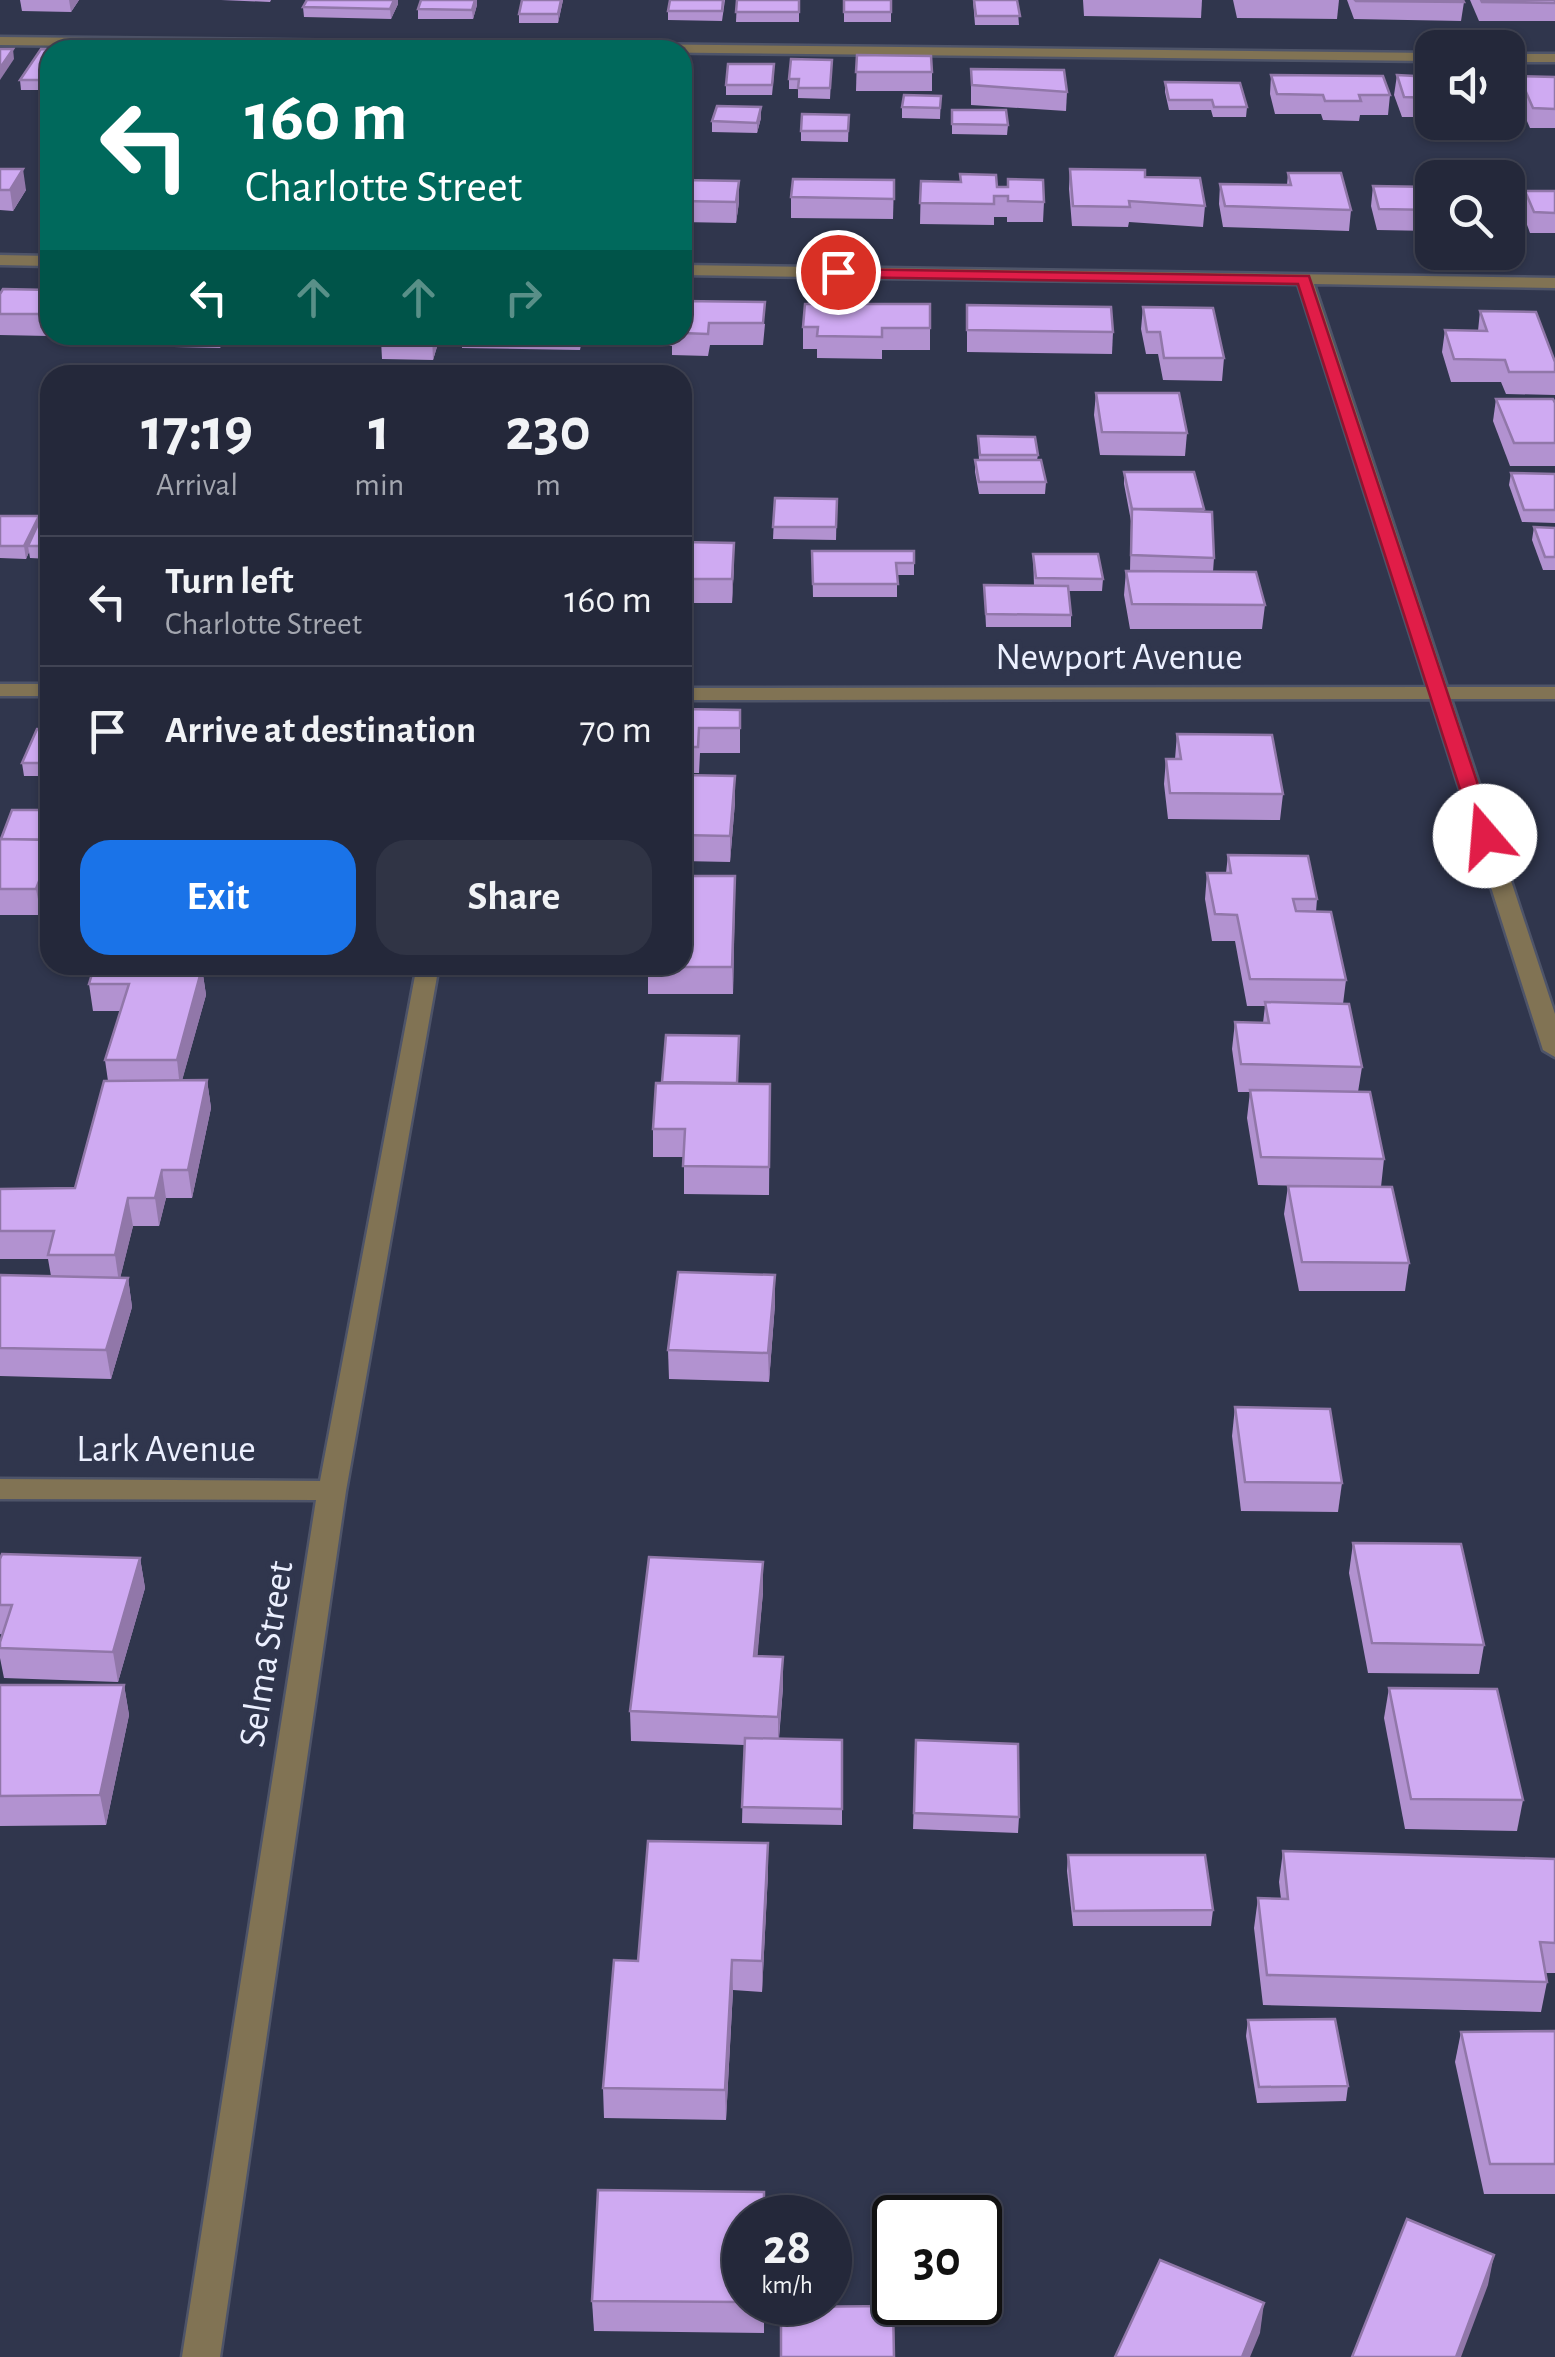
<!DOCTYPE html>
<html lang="en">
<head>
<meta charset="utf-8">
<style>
  :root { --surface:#24283a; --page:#303445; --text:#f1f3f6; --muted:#a3a6af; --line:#414454; --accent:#1a73e8 }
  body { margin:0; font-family:"Alegreya Sans",sans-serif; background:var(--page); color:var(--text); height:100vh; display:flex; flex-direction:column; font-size:38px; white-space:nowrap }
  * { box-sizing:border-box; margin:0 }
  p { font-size:32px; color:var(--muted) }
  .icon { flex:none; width:55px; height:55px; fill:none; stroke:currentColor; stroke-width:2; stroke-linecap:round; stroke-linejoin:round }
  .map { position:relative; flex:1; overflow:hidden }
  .panel { position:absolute; left:40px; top:365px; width:652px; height:610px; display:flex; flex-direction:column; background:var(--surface); border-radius:30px; box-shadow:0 2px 8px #0004,0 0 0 2px var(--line) }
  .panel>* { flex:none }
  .guide { position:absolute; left:40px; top:40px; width:652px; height:305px; border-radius:30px; box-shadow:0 2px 8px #0004,0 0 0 2px var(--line); background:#00695c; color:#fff; overflow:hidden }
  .buttons { position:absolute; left:1415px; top:30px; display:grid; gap:20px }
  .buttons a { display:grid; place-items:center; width:110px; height:110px; border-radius:20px; background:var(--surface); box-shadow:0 2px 8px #0004,0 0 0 2px var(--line); font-size:50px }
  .speed { position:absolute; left:722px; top:2195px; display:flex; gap:20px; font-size:50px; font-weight:700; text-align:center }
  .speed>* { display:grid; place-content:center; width:130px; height:130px; border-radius:50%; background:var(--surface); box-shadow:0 2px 8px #0004,0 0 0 2px var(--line); line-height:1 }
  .speed small { font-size:25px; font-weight:400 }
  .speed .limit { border:5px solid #111; border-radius:15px; background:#fff; color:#111 }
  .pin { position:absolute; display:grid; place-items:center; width:85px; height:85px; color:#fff; margin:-42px; border:5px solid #fff; border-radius:50%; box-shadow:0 2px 10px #0007 }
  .me { position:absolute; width:110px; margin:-55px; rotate:342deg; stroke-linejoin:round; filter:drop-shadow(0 0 8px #0008) }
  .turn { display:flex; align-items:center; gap:35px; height:210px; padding:0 40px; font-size:45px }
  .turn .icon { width:130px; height:130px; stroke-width:2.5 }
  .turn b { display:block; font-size:70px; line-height:85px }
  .lanes { display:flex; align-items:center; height:95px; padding:0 40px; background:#0003; justify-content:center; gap:50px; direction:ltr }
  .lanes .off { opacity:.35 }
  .eta { display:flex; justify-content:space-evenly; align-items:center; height:170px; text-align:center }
  .eta b { font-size:60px; font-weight:700; line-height:70px }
  .primary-button { display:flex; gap:20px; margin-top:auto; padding:20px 40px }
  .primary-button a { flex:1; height:115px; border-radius:30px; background:var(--accent); color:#fff; font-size:40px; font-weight:700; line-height:115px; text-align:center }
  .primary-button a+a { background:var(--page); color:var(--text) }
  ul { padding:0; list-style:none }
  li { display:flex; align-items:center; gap:30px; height:130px; padding:0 40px; border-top:2px solid var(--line) }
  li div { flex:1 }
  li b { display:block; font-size:38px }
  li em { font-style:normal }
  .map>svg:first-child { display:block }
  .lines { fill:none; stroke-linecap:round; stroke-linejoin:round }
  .street-casing { stroke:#4e5469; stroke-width:5 }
  .street { fill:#817354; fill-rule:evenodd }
  .wall { fill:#b292d0 }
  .shaded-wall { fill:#9177a9 }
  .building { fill:#cfaaf2; stroke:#9177a9; stroke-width:2.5 }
  .route { fill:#e11d48; stroke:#92132f; stroke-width:2.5 }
  .labels { text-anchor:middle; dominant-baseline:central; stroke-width:10; stroke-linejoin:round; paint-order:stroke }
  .street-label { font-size:38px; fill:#ecf0ff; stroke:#30364d }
</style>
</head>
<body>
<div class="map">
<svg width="1555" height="2357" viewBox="0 0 1555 2357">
  <rect width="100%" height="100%" fill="#30364d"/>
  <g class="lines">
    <g class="street-casing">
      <g id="street">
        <polygon points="0,37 1432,53 1432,61 0,45"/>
        <rect x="1508" y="54" width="47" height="8"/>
        <polygon points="0,255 50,256 50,266 0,265"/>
        <polygon points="682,265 1555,278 1555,288 1314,284 1447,687 1555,687 1555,699 1451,699 1555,1014 1555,1057 1543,1050 1431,699 682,700 682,688 1427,687 1298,284 682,275"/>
        <rect x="0" y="684" width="50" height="12"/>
        <polygon points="417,965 439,965 346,1491 220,2357 182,2357 316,1500 0,1499 0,1479 320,1481"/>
      </g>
    </g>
    <use href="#street" class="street"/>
  </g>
  <g class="wall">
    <polygon points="20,0 79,0 71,12 22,11"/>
    <polygon points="221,0 271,0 270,2"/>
    <polygon points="421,0 477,0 477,5 473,19 418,19 418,9"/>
    <polygon points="522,0 563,0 558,23 519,23 519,14"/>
    <polygon points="725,0 722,21 668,20 668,11"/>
    <polygon points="737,0 799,0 799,22 736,22"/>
    <rect x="844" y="0" width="47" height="22"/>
    <polygon points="973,0 1017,0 1019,25 975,25"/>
    <polygon points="1083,0 1202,0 1201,18 1084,16"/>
    <polygon points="1233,0 1339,0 1337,19 1237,18"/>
    <polygon points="1347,0 1463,0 1464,2 1461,21 1354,19"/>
    <polygon points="1470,0 1555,0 1555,21 1479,21"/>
    <polygon points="398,4 391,19 304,17 303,7"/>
    <polygon points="50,50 50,90 21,90 20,80"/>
    <polygon points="857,55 932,72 932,91 856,91"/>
    <polygon points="832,60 830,99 798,98 798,89 789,89 789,79"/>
    <polygon points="971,69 1067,92 1066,111 971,105"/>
    <polygon points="682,71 692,71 692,90 688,114 682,114"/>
    <polygon points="774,74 772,95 726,95 726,85"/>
    <polygon points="1271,75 1390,95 1388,115 1360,115 1359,121 1323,120 1321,114 1275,114 1270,94"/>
    <polygon points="1397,75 1432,77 1432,117 1402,117 1394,95"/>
    <polygon points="1519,76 1555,77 1555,128 1530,128 1516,96"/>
    <polygon points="1165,82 1247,107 1246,117 1213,117 1211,110 1169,110 1165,92"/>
    <polygon points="1508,83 1514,99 1511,118 1508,118"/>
    <polygon points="941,96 940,119 902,118 902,107"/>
    <polygon points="952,110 1008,125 1007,135 952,134"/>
    <polygon points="849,115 848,142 801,141 801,131"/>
    <polygon points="761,118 757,133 712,132 712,121"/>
    <polygon points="0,169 26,190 13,211 0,210"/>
    <polygon points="1070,169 1145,177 1205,206 1203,227 1129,222 1128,227 1072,226 1069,189"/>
    <polygon points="1288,173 1351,210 1349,231 1223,227 1219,204 1220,184 1287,185"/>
    <polygon points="50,179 50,210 47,210 44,189"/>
    <polygon points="682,180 739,202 736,223 682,222"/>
    <polygon points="894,180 893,219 791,218 791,197"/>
    <polygon points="921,181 997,187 1044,202 1043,222 1007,222 1007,217 994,217 994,225 920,224"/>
    <polygon points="1373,186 1432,187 1432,231 1377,230 1371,206"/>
    <polygon points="1525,191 1555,191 1555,233 1530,233 1522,211"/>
    <polygon points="50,290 50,335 97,335 96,337 0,335 0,294"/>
    <polygon points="682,301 765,324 763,345 710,345 708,356 672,355 672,346 627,345 627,335 682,335"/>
    <polygon points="930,304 930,350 882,350 882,359 817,358 817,349 803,349 803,327"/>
    <polygon points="967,305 1113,332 1112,354 967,352"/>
    <polygon points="1143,307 1224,358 1222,381 1163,380 1158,354 1146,354 1141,329"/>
    <polygon points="1480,311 1555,362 1555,395 1506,394 1501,382 1451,382 1442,352 1445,330 1478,331"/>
    <polygon points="127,335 271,335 269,340 224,340 220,348 128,346"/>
    <polygon points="310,335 439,335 439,340 433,360 382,359 381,340 310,339"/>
    <polygon points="462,335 583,335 580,350 462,348"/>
    <polygon points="1096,393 1187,433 1185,456 1100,455 1094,415"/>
    <polygon points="1496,399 1555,403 1555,466 1510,466 1493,421"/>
    <polygon points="978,436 1038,455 1037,460 1046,482 1045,494 979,494 975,472 975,460 979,460"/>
    <polygon points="1124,472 1204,509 1214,558 1213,572 1265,605 1262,629 1130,629 1124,595 1126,571 1130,571 1131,521 1124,484"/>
    <polygon points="1511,473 1555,474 1555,523 1522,522 1509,485"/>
    <polygon points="775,498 837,499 836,540 773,539"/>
    <polygon points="0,516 39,516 40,522 50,522 50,559 30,558 29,552 26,559 0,558"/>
    <polygon points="1534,527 1555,528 1555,570 1543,570 1532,540"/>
    <polygon points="682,542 734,566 732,603 682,603"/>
    <polygon points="812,551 914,563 914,575 897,575 897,597 813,597"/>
    <polygon points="1033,554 1103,579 1102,591 1069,591 1071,615 1071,627 986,627 984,585 1034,586"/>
    <polygon points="50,591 50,632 46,632 43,608"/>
    <polygon points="682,709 740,710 740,753 700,753 699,773 682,773"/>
    <polygon points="50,730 50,776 24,776 22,763"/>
    <polygon points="1177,734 1283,794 1280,820 1168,819 1164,784 1166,759 1175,759"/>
    <polygon points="682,775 735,776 735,802 730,862 682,861"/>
    <polygon points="50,810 50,890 41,915 0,915 0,839"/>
    <polygon points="1228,855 1317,899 1316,912 1346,980 1343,1004 1362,1067 1358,1092 1384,1159 1381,1187 1409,1263 1405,1291 1299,1291 1284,1214 1288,1186 1316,1186 1258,1185 1247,1118 1250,1092 1238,1092 1232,1049 1235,1022 1263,1023 1265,1006 1247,1006 1235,941 1212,941 1205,899 1207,873 1226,873"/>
    <polygon points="735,876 733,994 648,994 648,965"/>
    <polygon points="202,968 206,995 182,1080 207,1080 211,1108 192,1198 166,1198 159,1226 133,1226 120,1278 128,1278 132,1307 111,1379 0,1376 0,1275 51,1276 48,1259 0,1259 0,1189 75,1188 108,1081 105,1060 120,1011 93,1011 89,984"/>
    <polygon points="738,1083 770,1084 769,1195 684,1194 684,1157 653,1157 653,1129"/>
    <polygon points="775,1304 769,1382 669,1379 668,1350"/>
    <polygon points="1235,1407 1342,1483 1338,1512 1241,1511 1232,1436"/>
    <polygon points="1353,1543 1484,1645 1479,1674 1368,1673 1349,1573"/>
    <polygon points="140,1558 145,1588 118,1682 4,1678 0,1658 0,1642 3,1635 0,1634 0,1559"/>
    <polygon points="763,1592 757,1656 783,1657 783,1687 779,1739 842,1740 842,1825 742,1823 744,1745 631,1741 630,1711"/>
    <polygon points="0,1685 124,1685 129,1715 106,1825 0,1826"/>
    <polygon points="1389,1688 1523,1800 1517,1831 1405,1829 1384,1718"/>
    <polygon points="916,1740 1019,1817 1018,1833 913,1829"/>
    <polygon points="768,1843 768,1873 762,1992 733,1990 726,2120 604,2118 603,2088 638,1961"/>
    <polygon points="1283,1851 1555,1859 1555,1973 1546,1973 1547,1982 1541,2012 1263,2005 1254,1928 1258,1898 1281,1899 1279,1882"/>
    <polygon points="1068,1855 1213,1910 1211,1926 1073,1926 1067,1871"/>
    <polygon points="1248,2020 1348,2086 1346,2101 1257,2103 1246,2036"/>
    <polygon points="1555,2031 1555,2194 1484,2194 1455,2062 1461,2032"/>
    <polygon points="592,2301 764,2302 764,2333 594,2331"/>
  </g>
  <g class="shaded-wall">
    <polygon points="69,0 79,0 71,12"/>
    <polygon points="394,0 398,0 398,4 391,19 390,9"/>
    <polygon points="475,0 477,0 477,5 473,19 472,10"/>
    <polygon points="561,0 563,0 558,23 558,14"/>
    <polygon points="13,49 14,59 0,80 0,68"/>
    <polygon points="692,71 692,90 688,114 688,94"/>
    <polygon points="761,107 761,118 757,133 757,123"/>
    <polygon points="23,169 26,190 13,211 10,190"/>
    <polygon points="739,181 739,202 736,223 736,202"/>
    <polygon points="219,335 224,335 224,340 220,348"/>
    <polygon points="432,335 439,335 439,340 433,360"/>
    <polygon points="39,516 41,528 28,546 29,552 26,559 24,546"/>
    <polygon points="734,543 734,566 732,603 732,579"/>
    <polygon points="735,776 735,802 730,862 730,836"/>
    <polygon points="50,853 50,890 41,915 36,889"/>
    <polygon points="735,876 735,902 733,994 732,967"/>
    <polygon points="202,968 206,995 180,1088 177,1060"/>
    <polygon points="207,1080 211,1108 192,1198 188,1170"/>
    <polygon points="162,1170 166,1198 159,1226 155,1198"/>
    <polygon points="128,1198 133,1226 119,1283 115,1255"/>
    <polygon points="775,1275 775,1304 769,1382 768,1353"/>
    <polygon points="128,1278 132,1307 111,1379 106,1350"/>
    <polygon points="140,1558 145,1588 118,1682 113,1652"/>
    <polygon points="763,1562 763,1592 755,1686 754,1656"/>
    <polygon points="783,1657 783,1687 778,1747 778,1717"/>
    <polygon points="124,1685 129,1715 106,1825 100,1795"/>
    <polygon points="768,1843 768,1873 762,1992 762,1961"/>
    <polygon points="732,1960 733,1990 726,2120 725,2090"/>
    <polygon points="1494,2255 1488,2285 1461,2357 1456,2357"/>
    <polygon points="1264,2303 1260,2333 1250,2357 1242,2357"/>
  </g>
  <g class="building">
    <polygon points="307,0 394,0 390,9 303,7"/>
    <polygon points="421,0 475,0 472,10 418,9"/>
    <polygon points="522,0 561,0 558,14 519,14"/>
    <polygon points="670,0 723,0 722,11 668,11"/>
    <polygon points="737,0 799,0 799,12 736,12"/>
    <rect x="844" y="0" width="47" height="12"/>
    <polygon points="974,0 1017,0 1020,16 976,16"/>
    <polygon points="1355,0 1463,0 1464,2 1356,1"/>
    <polygon points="1481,0 1555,0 1555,3 1482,2"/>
    <polygon points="0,49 13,49 0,68"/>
    <polygon points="41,49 84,50 50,50 50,80 20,80"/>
    <polygon points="857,55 931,56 932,72 856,72"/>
    <polygon points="791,59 832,60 830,88 798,88 799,79 789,79"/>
    <polygon points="728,64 774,64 772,85 726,85"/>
    <polygon points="971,69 1064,70 1067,92 972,85"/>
    <polygon points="682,71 692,71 688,94 682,94"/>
    <polygon points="1271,75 1383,76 1390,95 1359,95 1361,101 1325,101 1323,95 1277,94"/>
    <polygon points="1397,75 1432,77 1432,98 1404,97"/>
    <polygon points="1519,76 1555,77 1555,109 1533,108"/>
    <polygon points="1165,82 1240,83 1247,107 1214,107 1212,100 1169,100"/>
    <polygon points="1508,83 1514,99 1508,98"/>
    <polygon points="904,95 941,96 940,108 902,107"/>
    <polygon points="717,106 761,107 757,123 712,121"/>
    <polygon points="952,110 1006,110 1008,125 952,124"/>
    <polygon points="802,114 849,115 848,131 801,131"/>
    <polygon points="0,169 23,169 10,190 0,190"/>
    <polygon points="1070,169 1145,170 1145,177 1200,178 1205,206 1129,201 1130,207 1073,206"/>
    <polygon points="1288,173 1341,173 1351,210 1225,206 1220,184 1291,185"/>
    <polygon points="960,174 996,175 997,187 1008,187 1008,179 1043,180 1044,202 1008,201 1008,196 994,196 994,204 920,203 921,181 961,182"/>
    <polygon points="50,179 50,189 44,189"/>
    <polygon points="793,179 894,180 894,199 791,197"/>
    <polygon points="682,180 739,181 736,202 682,201"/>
    <polygon points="1373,186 1432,187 1432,210 1379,209"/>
    <polygon points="1525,191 1555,191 1555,213 1534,212"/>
    <polygon points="3,289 50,290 50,314 0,314 0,294"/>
    <polygon points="682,301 765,302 763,323 709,323 708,334 682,333"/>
    <polygon points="805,304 930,304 930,328 882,328 882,337 817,336 818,327 803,327"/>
    <polygon points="967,305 1111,307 1113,332 967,330"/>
    <polygon points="1143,307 1213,308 1224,358 1164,358 1160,332 1147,332"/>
    <polygon points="1480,311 1536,312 1555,362 1555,372 1509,372 1505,360 1454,359 1445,330 1487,331"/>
    <polygon points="381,335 432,335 431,338 380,337"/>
    <polygon points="1096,393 1179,393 1187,433 1102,432"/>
    <polygon points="1496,399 1553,399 1555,403 1555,443 1514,443"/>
    <polygon points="978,436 1035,437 1038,455 980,455"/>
    <polygon points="975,460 1041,460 1046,482 979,482"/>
    <polygon points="1124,472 1194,472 1204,509 1132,509"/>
    <polygon points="1511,473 1555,474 1555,510 1524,510"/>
    <polygon points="775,498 837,499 836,527 773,527"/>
    <polygon points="1132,509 1212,512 1214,558 1131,555"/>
    <polygon points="0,516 39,516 24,546 0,546"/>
    <polygon points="39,522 50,522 50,546 28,546"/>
    <polygon points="1534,527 1555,528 1555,557 1545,557"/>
    <polygon points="682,542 734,543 732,579 682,579"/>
    <polygon points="812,551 914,551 914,563 896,563 898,584 813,584"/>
    <polygon points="1033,554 1098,554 1103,579 1036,578"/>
    <polygon points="1126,571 1256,572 1265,605 1132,604"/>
    <polygon points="984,585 1068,586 1071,615 986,614"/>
    <polygon points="50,591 50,608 43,608"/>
    <polygon points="682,709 740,710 740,728 699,728 698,747 682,747"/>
    <polygon points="37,729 50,730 50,763 22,763"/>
    <polygon points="1177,734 1272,735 1283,794 1170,793 1166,759 1181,759"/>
    <polygon points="682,775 735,776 730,836 682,835"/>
    <polygon points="12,810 50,810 50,840 1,839"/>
    <polygon points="0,839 50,840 50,853 36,889 0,889"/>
    <polygon points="1228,855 1308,856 1317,899 1293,899 1296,911 1331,912 1346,980 1250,979 1237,915 1215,914 1207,873 1231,873"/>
    <polygon points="682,876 735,876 732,967 647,967 648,965 682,965"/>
    <polygon points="94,967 202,968 177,1060 105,1060 129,984 89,984"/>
    <polygon points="1265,1002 1349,1004 1362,1067 1241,1064 1235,1022 1269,1023"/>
    <polygon points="666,1035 739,1036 737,1083 662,1082"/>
    <polygon points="207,1080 188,1170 162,1170 155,1198 128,1198 115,1255 48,1255 54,1231 0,1231 0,1189 75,1188 104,1081"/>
    <polygon points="656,1083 770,1084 769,1167 683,1166 685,1129 653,1129"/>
    <polygon points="1250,1090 1370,1092 1384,1159 1261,1157"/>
    <polygon points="1288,1186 1392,1187 1409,1263 1302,1262"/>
    <polygon points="678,1272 775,1275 768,1353 668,1350"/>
    <polygon points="0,1275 128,1278 106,1350 0,1348"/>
    <polygon points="1235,1407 1330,1409 1342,1483 1245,1482"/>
    <polygon points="1353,1543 1461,1544 1484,1645 1372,1643"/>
    <polygon points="2,1554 140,1558 113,1652 0,1648 0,1642 12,1605 0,1605 0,1559"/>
    <polygon points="649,1557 763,1562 754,1656 783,1657 778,1717 630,1711"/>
    <polygon points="0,1685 124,1685 100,1795 0,1796"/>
    <polygon points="1389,1688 1497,1689 1523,1800 1411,1799"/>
    <polygon points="745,1738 842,1740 842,1809 742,1807"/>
    <polygon points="916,1740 1018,1744 1019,1817 914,1813"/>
    <polygon points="648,1841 768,1843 762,1961 732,1960 725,2090 603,2088 614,1960 638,1961"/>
    <polygon points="1283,1851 1555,1859 1555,1943 1540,1942 1547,1982 1267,1975 1258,1898 1288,1899"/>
    <polygon points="1068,1855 1205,1855 1213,1910 1074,1911"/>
    <polygon points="1335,2019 1348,2086 1259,2087 1248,2020"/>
    <polygon points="1555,2031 1555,2164 1490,2164 1461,2032"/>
    <polygon points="598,2190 764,2192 764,2218 745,2218 745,2302 592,2301"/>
    <polygon points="1407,2219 1494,2255 1456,2357 1352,2357"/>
    <polygon points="1160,2260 1264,2303 1242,2357 1115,2357"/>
    <polygon points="893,2306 894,2357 781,2357 781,2307"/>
  </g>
  <polygon class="route" points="833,269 1309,276 1495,836 1492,840 1485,842 1475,836 1298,284 838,277 833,275"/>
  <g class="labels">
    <g class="street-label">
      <text x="1119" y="658">Newport Avenue</text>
      <text x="166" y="1450">Lark Avenue</text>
      <text transform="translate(267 1654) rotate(-81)">Selma Street</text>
    </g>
  </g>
</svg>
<div class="buttons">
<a><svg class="icon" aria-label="sound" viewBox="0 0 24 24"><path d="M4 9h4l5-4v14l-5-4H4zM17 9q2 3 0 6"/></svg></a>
<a><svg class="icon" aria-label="search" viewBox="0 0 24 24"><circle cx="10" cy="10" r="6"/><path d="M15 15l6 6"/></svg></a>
</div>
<div class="speed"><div>28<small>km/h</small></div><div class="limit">30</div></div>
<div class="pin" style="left:838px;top:272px;background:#d93025"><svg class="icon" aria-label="arrive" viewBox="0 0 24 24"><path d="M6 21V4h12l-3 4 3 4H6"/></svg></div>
<svg class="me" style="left:1485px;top:836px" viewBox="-20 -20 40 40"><circle r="19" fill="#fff"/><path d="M0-13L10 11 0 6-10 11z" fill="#e11d48"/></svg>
<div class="guide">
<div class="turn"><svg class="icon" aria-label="left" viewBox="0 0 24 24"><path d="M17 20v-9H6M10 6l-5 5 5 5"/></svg><div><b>160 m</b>Charlotte Street</div></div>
<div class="lanes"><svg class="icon" aria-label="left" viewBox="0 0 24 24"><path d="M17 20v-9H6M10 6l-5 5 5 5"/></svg><svg class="icon off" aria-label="ahead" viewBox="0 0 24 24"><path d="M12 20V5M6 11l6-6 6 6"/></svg><svg class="icon off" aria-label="ahead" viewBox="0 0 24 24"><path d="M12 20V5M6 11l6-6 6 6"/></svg><svg class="icon off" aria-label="right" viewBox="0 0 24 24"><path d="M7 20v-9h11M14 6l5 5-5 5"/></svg></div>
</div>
<section class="panel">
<div class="eta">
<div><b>17:19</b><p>Arrival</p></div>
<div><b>1</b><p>min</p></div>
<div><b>230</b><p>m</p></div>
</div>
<ul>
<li><svg class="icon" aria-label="left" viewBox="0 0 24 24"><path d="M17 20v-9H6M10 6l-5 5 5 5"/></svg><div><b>Turn left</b><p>Charlotte Street</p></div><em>160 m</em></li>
<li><svg class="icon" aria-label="arrive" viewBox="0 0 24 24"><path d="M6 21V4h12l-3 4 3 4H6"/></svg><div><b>Arrive at destination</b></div><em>70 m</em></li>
</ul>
<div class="primary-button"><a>Exit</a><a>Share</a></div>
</section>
</div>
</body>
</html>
